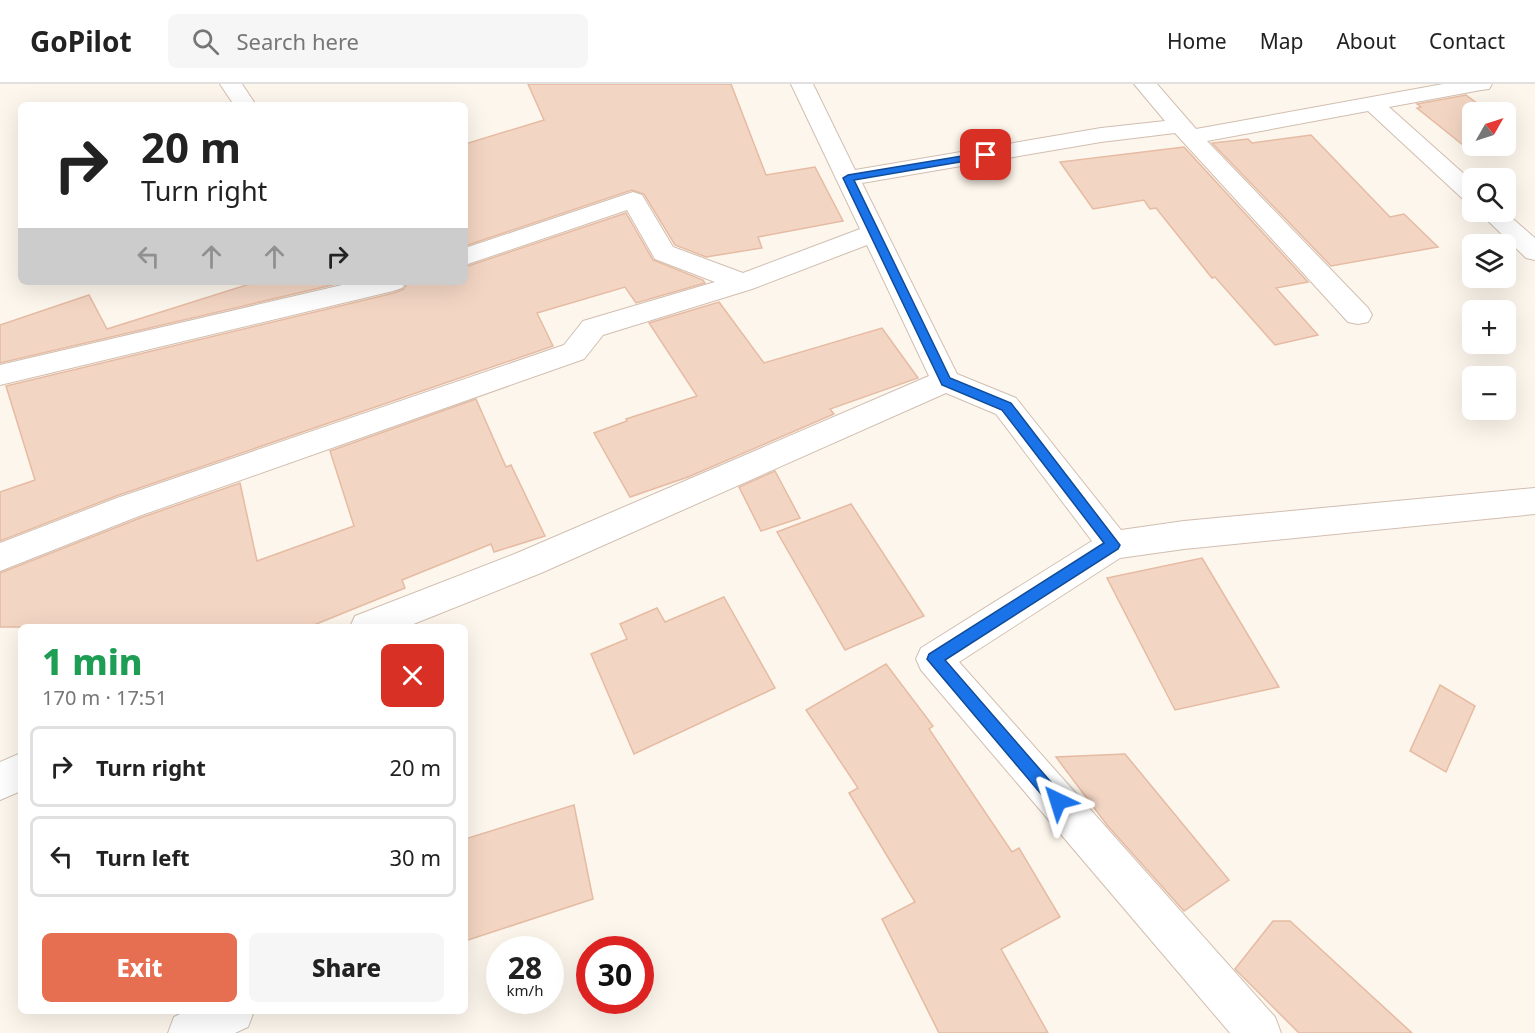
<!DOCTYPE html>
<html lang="en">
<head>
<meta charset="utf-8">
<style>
  :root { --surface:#fff; --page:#f6f6f6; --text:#222; --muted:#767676; --line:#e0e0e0; --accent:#e76f51 }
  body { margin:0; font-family:"Noto Sans",sans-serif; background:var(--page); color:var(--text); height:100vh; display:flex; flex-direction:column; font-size:22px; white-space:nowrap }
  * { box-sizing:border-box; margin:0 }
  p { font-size:20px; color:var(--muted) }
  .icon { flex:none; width:33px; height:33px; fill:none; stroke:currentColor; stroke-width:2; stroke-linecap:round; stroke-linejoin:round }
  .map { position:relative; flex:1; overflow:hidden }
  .details { position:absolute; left:18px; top:540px; width:450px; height:390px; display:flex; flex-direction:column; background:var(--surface); border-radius:9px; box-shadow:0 6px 24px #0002 }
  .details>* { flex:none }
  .hud { position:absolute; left:18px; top:18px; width:450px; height:183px; border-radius:9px; box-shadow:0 6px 24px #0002; background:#fff; color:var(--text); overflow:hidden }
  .needle { width:39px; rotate:51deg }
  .tools { position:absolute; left:1462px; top:18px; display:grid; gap:12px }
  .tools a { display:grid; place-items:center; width:54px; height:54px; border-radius:9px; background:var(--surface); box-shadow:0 6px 24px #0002; font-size:30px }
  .speed { position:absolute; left:486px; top:852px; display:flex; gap:12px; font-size:30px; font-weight:700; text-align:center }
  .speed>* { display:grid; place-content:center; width:78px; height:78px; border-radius:50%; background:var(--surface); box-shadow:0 6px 24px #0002; line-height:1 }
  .speed small { font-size:15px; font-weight:400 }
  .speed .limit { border:9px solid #d22; background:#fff; color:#111 }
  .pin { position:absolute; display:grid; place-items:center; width:51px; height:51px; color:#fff; margin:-26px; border-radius:12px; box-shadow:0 3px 9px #0006 }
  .me { position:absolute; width:66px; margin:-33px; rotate:319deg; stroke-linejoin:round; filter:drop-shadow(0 0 4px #0008) }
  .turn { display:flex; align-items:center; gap:21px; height:126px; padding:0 24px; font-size:27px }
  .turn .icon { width:78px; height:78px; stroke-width:2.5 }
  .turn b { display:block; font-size:42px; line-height:51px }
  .lanes { display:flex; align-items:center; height:57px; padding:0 24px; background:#0003; justify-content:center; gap:30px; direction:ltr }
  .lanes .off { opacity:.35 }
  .round { display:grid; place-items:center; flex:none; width:63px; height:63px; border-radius:9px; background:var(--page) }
  .summary { display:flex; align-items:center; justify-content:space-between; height:102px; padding:0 24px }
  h1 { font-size:36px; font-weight:800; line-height:45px; color:#1e9e55 }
  .button { display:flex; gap:12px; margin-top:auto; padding:12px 24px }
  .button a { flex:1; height:69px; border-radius:9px; background:var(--accent); color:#fff; font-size:24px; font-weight:800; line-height:69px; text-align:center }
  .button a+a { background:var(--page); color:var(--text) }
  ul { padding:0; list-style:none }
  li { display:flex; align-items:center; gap:18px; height:81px; margin:0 12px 9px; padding:0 12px; border:3px solid var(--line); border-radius:9px }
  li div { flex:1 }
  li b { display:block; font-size:22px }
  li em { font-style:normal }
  header { display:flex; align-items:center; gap:36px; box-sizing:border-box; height:84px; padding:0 30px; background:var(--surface); border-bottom:2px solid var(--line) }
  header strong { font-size:28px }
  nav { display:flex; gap:33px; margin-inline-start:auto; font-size:21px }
  .search { width:420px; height:54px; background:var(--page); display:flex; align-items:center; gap:15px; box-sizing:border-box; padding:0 21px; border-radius:9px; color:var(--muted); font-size:22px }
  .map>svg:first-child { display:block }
  .building { fill:#f3d5c3; stroke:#e6bba3; stroke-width:1.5 }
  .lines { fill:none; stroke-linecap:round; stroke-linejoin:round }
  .minor-casing { stroke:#d1beb0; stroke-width:2 }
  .minor { fill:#fff; fill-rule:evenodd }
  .route { fill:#1a73e8; stroke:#114b97; stroke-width:1.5 }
</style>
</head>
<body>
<header>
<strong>GoPilot</strong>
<div class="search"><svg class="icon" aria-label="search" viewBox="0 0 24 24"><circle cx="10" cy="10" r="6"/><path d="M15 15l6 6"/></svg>Search here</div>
<nav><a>Home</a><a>Map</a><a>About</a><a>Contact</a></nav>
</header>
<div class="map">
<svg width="1535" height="949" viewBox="0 0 1535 949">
  <rect width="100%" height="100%" fill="#fdf6ec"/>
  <g class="building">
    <polygon points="528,0 731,0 766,91 815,83 843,137 758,153 762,164 706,173 675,161 644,110 632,106 465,162 465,60 544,36"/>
    <polygon points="1466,11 1489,28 1473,28 1473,60 1463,61 1417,24 1421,23 1417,20"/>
    <polygon points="1311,51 1390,133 1404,130 1438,163 1331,182 1212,59 1248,55 1252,59"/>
    <polygon points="1184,63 1308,198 1276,204 1318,251 1275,261 1215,193 1212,194 1156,124 1150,125 1144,116 1093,125 1060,78"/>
    <polygon points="626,129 653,176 703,196 705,199 636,219 625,203 537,229 553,262 116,412 0,457 0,408 35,396 6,302 394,209 404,205 408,198 465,198 465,183"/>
    <polygon points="256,198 345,198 0,279 0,241 89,211 107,245"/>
    <polygon points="719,218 764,279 882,244 918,294 830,325 834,330 688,393 630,413 594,349 627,337 626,335 697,312 649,239"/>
    <polygon points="476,315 506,383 511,381 545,452 494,468 491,460 402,496 405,504 309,543 0,543 0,489 140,434 240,399 257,477 354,442 330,367"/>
    <polygon points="775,387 800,434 761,447 739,403"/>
    <polygon points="851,420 924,532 845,566 777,448"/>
    <polygon points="1202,474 1279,603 1175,626 1107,494"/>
    <polygon points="724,513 775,604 634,670 591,570 627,555 620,540 657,524 665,538"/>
    <polygon points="886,580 933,642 929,645 1012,768 1019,764 1060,833 1001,865 1048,949 939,949 882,835 915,818 849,709 858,704 806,626"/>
    <polygon points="1440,601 1475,622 1446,688 1410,667"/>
    <polygon points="1125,670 1229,796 1184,827 1107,741 1056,673"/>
    <polygon points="574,721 593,815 465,857 465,755"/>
    <polygon points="1273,837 1290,837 1412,949 1299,949 1235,885"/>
  </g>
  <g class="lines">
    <g class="minor-casing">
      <g id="minor">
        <polygon points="220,0 242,0 256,21 234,21"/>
        <polygon points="791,0 813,0 855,86 1101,44 1165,37 1134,0 1157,0 1196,45 1443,0 1492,0 1489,5 1481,6 1389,23 1473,98 1473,118 1464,116 1368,27 1207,57 1368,224 1372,231 1368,238 1358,240 1348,238 1175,49 1101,58 862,99 957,290 1016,314 1121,446 1184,437 1535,404 1535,430 1184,465 1120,474 959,578 1275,933 1281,949 1230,949 921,586 916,575 921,564 1092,457 996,330 946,309 541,489 406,543 350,543 355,532 517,469 929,292 867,161 752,205 603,251 584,275 139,432 0,487 0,459 117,414 564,261 583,237 715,198 655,175 627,126 465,181 465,164 633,108 642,111 673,163 743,189 860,145"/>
        <polygon points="1479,128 1505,128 1535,154 1535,176 1526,174"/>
        <polygon points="355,198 406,198 402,204 393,207 0,301 0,281"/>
        <polygon points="21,669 21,707 0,716 0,678"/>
        <polygon points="186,927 254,927 248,943 235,949 168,949 174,933"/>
      </g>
    </g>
    <use href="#minor" class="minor"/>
  </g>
  <polygon class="route" points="986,68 991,71 989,73 854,96 950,294 1011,319 1120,461 1118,465 945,576 1063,712 1066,717 1063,723 1058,726 1052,723 927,575 929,570 1104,459 1002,326 942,301 843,94 848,91"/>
</svg>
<div class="tools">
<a><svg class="needle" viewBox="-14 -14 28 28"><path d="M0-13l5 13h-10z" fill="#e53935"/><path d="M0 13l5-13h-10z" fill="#767676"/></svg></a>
<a><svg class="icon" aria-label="search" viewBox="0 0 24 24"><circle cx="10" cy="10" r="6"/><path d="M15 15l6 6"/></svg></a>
<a><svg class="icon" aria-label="layers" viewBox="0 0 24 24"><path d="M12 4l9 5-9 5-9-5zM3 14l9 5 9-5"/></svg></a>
<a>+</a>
<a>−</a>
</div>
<div class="speed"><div>28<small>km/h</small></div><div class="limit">30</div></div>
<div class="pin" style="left:986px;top:71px;background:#d93025"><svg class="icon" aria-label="arrive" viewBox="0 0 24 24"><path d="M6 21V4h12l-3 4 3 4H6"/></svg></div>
<svg class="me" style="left:1058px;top:717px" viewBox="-20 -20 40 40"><path d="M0-17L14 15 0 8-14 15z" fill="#1a73e8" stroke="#fff" stroke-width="4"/></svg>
<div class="hud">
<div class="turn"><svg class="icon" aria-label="right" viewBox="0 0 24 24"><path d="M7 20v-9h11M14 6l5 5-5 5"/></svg><div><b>20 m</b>Turn right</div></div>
<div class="lanes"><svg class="icon off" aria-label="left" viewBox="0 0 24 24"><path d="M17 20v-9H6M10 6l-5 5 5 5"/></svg><svg class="icon off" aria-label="ahead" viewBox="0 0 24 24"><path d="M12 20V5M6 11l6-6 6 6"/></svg><svg class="icon off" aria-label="ahead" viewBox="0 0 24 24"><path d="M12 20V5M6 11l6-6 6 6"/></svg><svg class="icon" aria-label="right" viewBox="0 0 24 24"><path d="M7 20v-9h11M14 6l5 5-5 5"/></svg></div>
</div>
<section class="details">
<div class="summary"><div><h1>1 min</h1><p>170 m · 17:51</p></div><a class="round" style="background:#d93025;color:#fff"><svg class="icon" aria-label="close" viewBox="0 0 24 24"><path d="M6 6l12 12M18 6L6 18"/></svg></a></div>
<ul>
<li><svg class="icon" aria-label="right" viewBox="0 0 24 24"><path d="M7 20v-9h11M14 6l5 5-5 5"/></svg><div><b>Turn right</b></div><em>20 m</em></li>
<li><svg class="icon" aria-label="left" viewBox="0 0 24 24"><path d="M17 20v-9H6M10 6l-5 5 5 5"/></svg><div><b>Turn left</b></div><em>30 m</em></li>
</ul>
<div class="button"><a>Exit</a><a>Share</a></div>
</section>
</div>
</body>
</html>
